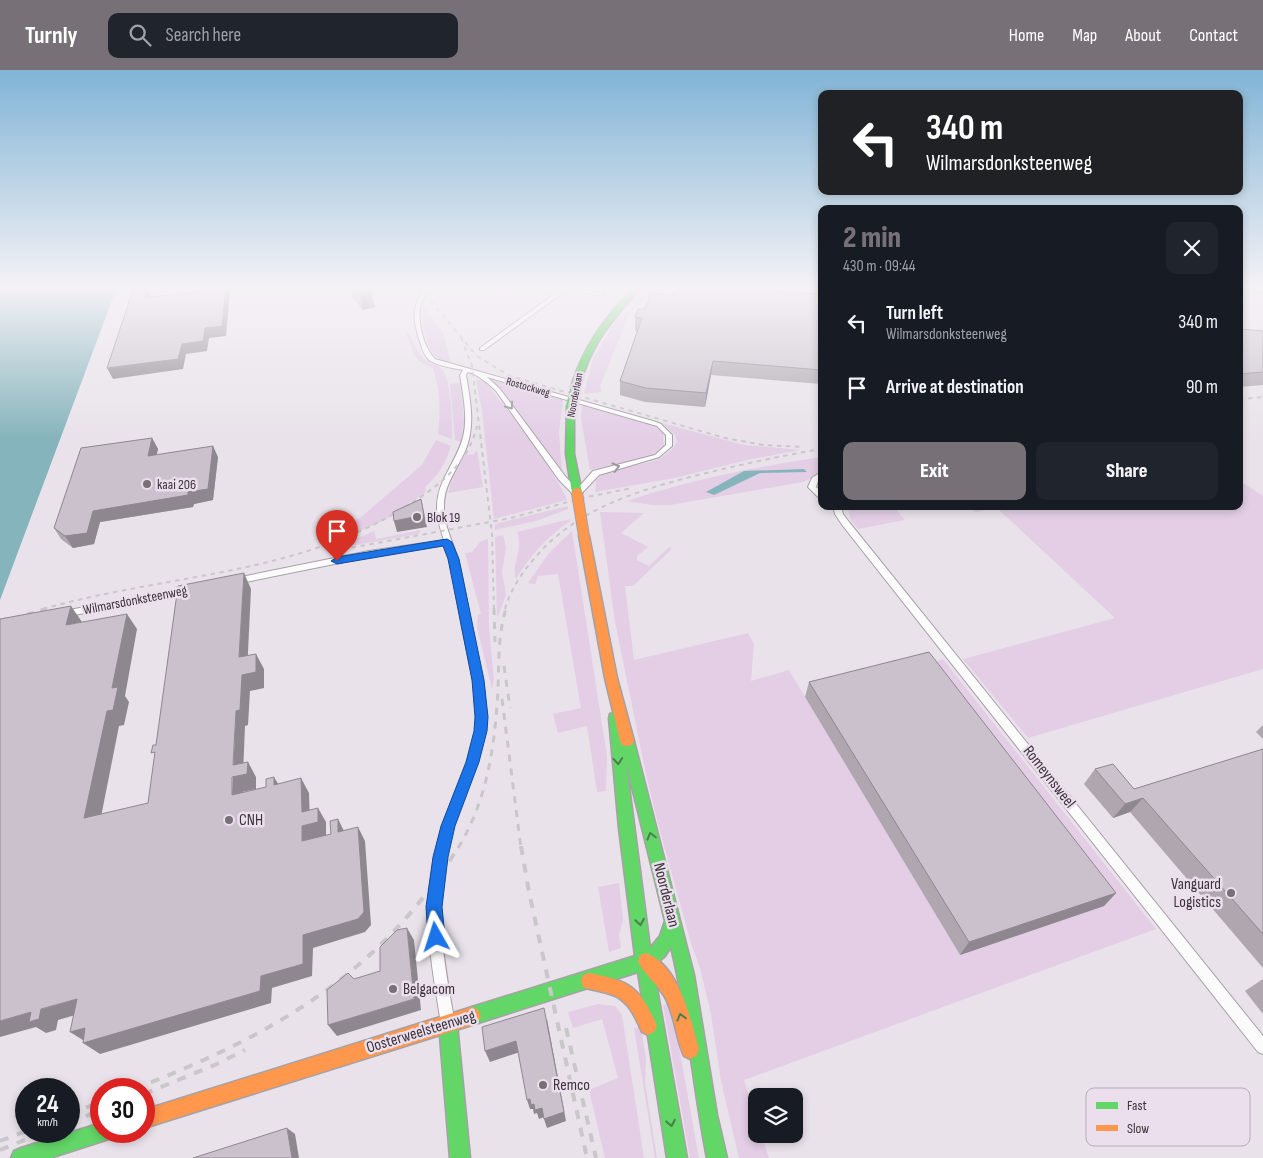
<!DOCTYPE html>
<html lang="en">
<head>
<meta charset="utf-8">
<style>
  :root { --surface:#171b24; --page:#20242c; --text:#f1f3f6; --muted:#9ea1a6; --accent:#777177 }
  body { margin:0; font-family:"Sofia Sans Condensed",sans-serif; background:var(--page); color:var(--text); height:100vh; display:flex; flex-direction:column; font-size:19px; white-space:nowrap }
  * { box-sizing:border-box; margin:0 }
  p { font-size:16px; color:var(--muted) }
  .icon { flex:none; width:28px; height:28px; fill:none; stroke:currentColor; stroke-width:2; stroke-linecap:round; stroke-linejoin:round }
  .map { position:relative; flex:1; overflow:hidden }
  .panel { position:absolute; left:818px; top:135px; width:425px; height:305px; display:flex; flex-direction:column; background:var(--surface); border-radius:10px; box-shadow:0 2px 8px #0003 }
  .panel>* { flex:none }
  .guide { position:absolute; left:818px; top:20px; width:425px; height:105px; border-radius:10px; box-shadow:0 2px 8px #0003; background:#202124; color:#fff; overflow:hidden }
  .fabs { position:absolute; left:748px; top:1018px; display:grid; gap:10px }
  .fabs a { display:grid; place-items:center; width:55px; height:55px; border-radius:10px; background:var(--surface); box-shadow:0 2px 8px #0003; font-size:25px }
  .speed { position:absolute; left:15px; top:1008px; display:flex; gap:10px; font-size:25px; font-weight:700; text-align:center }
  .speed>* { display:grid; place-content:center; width:65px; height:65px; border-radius:50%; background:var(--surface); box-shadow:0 2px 8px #0003; line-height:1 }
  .speed small { font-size:12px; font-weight:400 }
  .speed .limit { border:8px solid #d22; background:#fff; color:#111 }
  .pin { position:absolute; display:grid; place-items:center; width:42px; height:42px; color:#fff; margin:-51px -21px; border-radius:50% 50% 50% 0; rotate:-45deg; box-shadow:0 0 5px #0007 }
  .pin .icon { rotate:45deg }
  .me { position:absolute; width:55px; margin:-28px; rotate:354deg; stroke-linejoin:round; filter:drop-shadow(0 0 4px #0008) }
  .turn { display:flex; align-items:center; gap:18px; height:105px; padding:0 25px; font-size:22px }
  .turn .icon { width:65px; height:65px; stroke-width:2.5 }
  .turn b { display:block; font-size:35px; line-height:42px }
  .round { display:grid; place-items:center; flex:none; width:52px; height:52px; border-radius:10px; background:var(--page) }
  .overview { display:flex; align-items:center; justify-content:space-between; height:85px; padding:0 25px }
  h1 { font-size:30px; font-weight:800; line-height:38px; color:var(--accent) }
  .action { display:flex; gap:10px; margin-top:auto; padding:10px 25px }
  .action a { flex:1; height:58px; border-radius:10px; background:var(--accent); color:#fff; font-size:20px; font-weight:800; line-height:58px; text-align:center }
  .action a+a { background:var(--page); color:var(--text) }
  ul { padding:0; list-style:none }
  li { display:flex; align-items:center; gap:15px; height:65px; padding:0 25px }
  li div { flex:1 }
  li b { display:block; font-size:19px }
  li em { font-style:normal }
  header { display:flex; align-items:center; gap:30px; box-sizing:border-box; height:70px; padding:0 25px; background:var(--accent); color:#fff }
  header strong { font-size:24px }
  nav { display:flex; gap:28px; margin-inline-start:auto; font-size:18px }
  .search { width:350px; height:45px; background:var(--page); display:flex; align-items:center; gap:12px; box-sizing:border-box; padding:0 18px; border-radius:10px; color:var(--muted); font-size:19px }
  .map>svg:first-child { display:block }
  .green { fill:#e3cee6 }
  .water { fill:#86b4bc }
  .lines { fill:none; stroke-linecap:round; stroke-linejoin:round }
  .street-casing { stroke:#a6a1a6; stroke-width:2 }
  .fast-casing { stroke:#a6a1a6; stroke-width:3 }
  .slow-casing { stroke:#a6a1a6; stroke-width:3 }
  .street { fill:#fcfbfc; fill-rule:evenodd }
  .fast { fill:#63d668; fill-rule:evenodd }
  .slow { fill:#ff974d; fill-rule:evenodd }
  .rail-far2 { stroke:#c9c7c9; stroke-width:2; stroke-dasharray:4.5 4.5; stroke-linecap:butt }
  .rail-far1 { stroke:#c9c7c9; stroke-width:3; stroke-dasharray:7 7; stroke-linecap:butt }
  .rail { stroke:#c9c7c9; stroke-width:4; stroke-dasharray:9 9; stroke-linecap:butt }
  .fast-bridge-casing { stroke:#a6a1a6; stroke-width:9; stroke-linecap:butt }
  .slow-bridge-casing { stroke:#a6a1a6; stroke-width:12; stroke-linecap:butt }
  .fast-bridge { stroke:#63d668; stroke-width:8 }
  .slow-bridge { stroke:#ff974d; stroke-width:10 }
  .wall { fill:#afa6b0 }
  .shaded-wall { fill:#8e8790 }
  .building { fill:#cbc1cd; stroke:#8e8790 }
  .oneway { stroke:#9a989a }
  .oneway2 { stroke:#4c7d4e }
  .route { fill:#1a73e8; stroke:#114b97 }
  .poi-dot { fill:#777177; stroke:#ecdfed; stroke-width:2 }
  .labels { text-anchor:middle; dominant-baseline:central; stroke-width:5; stroke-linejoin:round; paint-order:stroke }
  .far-street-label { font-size:11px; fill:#393439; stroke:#ecdfed }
  .poi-label { font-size:14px; fill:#393439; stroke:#ecdfed; text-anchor:start }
  .street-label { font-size:14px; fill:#393439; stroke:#ecdfed }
  .near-street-label { font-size:16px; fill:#393439; stroke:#ecdfed }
  .near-poi-label { font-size:16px; fill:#393439; stroke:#ecdfed; text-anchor:start }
  .key { fill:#ecdfed; stroke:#b6acb7; stroke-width:1 }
  .key-label { font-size:14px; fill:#393439 }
</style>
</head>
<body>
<header>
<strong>Turnly</strong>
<div class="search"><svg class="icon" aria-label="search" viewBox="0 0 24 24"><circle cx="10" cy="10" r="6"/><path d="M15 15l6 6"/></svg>Search here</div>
<nav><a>Home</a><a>Map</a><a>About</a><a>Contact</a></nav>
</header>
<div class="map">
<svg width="1263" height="1088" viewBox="0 0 1263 1088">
  <rect width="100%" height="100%" fill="#e9e2ea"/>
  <g class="green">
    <polygon points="651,217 652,217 629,245 600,316 601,322 584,324 593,289 610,260 618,248 630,239"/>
    <path d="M423,236L443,262L451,293C445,291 437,289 433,284C426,275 420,246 423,236Z"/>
    <path d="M409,263C412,271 421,289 428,292C432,295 439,295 442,299C451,308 453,357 452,369L438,364C441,341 440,320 433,298C411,290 415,282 406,264Z"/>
    <polygon points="494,309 563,329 559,363 562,402 499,317 491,310"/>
    <path d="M476,310H482C496,321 564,415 567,430L494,449L482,340Z"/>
    <polygon points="460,313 464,349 461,372 455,370 450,314"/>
    <polygon points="582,335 654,356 663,363 664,376 651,386 590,400 581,348"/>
    <path d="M662,353L744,375L800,380L747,390L675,408L595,422L596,410C618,389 661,402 677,372L675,365Z"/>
    <path d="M436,370L451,376C446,393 438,406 425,417L426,422L385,450L339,470V461L361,447L422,395Z"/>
    <polygon points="477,380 483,417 448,423 451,412 465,384 473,385"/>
    <path d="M821,387V404L803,412L670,435H652L627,431C690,410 755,397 821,387Z"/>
    <polygon points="1239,410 1263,426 1263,599 1028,668 963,589 1115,548 997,438 975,442 970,437 965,438 963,436 1239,436"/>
    <polygon points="568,436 568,439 536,451 495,460 495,454"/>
    <polygon points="848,436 893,436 905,450 858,459 850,449"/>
    <polygon points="600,442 644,443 621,463 648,477 637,486 637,490 649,496 669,477 672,479 633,516 625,516 634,590 748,563 754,574 751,611 789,600 960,885 1103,836 923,597 943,589 1156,859 744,1010 756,1049 756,1064 761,1064 769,1088 739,1088 721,1011 711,944 700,898 691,873 658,754 646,704 615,552"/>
    <path d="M570,449V451C547,467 530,485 516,509C511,494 524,480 517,462Z"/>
    <polygon points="421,460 418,464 344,477 344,474 374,461 376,469"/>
    <polygon points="572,461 607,686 606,721 597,722 587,656 558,663 553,644 581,638 558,504 538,506 535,514 528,513 549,483"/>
    <polygon points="503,465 506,477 502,502 506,525 497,549 495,467"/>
    <polygon points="488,469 489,559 494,609 492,619 477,557 478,545 481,544 465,483 472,482 481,471"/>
    <polygon points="619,813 623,849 619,865 621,878 609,882 598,817"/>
    <polygon points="598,934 615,936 622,945 644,1088 605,1088 589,1020 618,1008 602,949 573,958 568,942"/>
    <polygon points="666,934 670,934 672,938 699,1088 690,1088 663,935"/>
    <polygon points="641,957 646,990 645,1012 657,1088 655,1088 634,958"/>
  </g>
  <g class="water">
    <polygon points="0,217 117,217 0,530"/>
    <polygon points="804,399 807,402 760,403 714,425 706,422 744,401"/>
  </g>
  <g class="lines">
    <g class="street-casing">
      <g id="street">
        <path d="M425,217H430C425,224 421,231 420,239C418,255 424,278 435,289L653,351L661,354L672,365V376L659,387L599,405L580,425H574L559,410L496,321C488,313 478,305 468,302L466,305C470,328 475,353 467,376C460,396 444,413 444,435C443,456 454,473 459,493C465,515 467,537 472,560C477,588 486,616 486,645C486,687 462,724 451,764C432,832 443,887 455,954L453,959L448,961L443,959L441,954C434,908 424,861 430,814C433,789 439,764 448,741C456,718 468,696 473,673C482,633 469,595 462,557C457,529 455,501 445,475L369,487L236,514L232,511L236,508L369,481L444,470C434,442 434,425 449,399C454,389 460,379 463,367C468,347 463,325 460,305L463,300C453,298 437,296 429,290C424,285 422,279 420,272C413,250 411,237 425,217ZM487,307L657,356L666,365V375L655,385L593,401L577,419L565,406L500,319Z"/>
        <polygon points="564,217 572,217 604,224 601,226 568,219 484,280 480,280 480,278"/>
        <polygon points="1239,217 1263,218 1263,222 1241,219"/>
        <polygon points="818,404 821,404 821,409 818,411 816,417 821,421 821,427 818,427 808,417 812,408"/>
        <polygon points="833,436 841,436 843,444 849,452 1263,966 1263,984 1258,982 843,456 835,444"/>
        <polygon points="189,517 192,518 193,520 192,522 64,547 60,544 64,541"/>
      </g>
    </g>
    <g class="fast-casing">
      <g id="fast">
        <path d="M635,217H641C611,253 593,269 579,317L572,319L571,317C583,277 605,246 635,217Z"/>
        <polygon points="567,336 570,336 574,338 574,384 582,423 577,426 572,423 566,384"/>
        <path d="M615,643L620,644L623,667L627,666L632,667L634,671L694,905L717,1045L727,1088H707C693,1018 688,947 671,877L665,886L653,896L687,1088H667L638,902L472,955L466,952L463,946L466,940L472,937L635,886L619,758L609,648L610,644ZM626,693L665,851L660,866L650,878Z"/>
        <polygon points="448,945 454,948 457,954 470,1088 450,1088 439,954 442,948"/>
        <polygon points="101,1053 101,1061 114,1061 112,1068 50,1088 11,1088 14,1081 21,1078"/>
      </g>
    </g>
    <g class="slow-casing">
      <g id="slow">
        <polygon points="584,463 589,466 617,608 634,671 632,675 627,676 622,675 620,671 605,608 579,466"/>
        <path d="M646,883C679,896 691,949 699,980L696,986L690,989L684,986C676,968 675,947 666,929C659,915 643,904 638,891L640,885Z"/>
        <path d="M589,903C629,910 641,918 657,956L654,962L648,965L642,962C635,946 628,929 610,924C601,921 592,920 583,917L581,911L583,905Z"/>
        <polygon points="472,937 478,940 481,946 478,952 472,955 144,1058 144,1040"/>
      </g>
    </g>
    <use href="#street" class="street"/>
    <use href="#fast" class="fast"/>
    <use href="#slow" class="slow"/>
    <g class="rail-far2">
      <polyline points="419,217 477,286 510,306 725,368 763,375 804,377"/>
      <polyline points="461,268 472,296 492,464 494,539"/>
      <polyline points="1239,329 1263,327"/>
      <polyline points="334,481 511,448 582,428 632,418"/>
      <path d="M43,539C169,503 304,506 416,430C444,412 469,390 477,356"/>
      <path d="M505,539C510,521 521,504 533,490C575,439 636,421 698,405C739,395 780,386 821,379"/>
    </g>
    <g class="rail-far1">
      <polyline points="494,538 495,572"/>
      <polyline points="0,552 48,538"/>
      <polyline points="504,596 510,638"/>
      <polyline points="502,629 521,778"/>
      <path d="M458,778C488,729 495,674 498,619C499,591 498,565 506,538"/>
    </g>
    <g class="rail">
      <polyline points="521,776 529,822 587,1088"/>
      <polyline points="566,958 596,1088"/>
      <path d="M134,1019C271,966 380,905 459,776"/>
      <polyline points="144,1024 217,994 245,980"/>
      <polyline points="69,1044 101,1032"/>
      <polyline points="69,1053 101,1040"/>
      <polyline points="0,1071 26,1061"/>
      <polyline points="0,1080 47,1061"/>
    </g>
    <g class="fast-bridge-casing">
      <polyline id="fast-bridge" points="570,338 575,317"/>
    </g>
    <g class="slow-bridge-casing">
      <polyline id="slow-bridge" points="577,423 584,466"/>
    </g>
    <use href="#fast-bridge" class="fast-bridge"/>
    <use href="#slow-bridge" class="slow-bridge"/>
  </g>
  <g class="wall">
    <polygon points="350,217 369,217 375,237 363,240 353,228"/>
    <polygon points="728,218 821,224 821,314 711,305 705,337 645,332 620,325 620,311 637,261 635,261 635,247 645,239"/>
    <polygon points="1239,259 1263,261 1263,315 1239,317"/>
    <polygon points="152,368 158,379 156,385 218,387 213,430 194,434 193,437 100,452 94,474 73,478 61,469 54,458"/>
    <polygon points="809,612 1116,823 1104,836 960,885 805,627"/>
    <polygon points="1263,655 1263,669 1256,662"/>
    <polygon points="1263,679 1263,898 1130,742 1113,748 1084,714 1095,699 1134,719"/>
    <polygon points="1263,909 1263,944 1245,921"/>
  </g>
  <g class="shaded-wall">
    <polygon points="226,217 229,217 230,221 226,266 209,268 207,281 186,284 183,299 113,309 107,298 182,274 205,258"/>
    <polygon points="370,218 375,237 363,240 358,220"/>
    <polygon points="148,219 152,228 145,228"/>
    <polygon points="713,291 711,305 705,337 706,323"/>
    <polygon points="152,368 158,379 154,397 148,386"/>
    <polygon points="213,376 218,387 213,430 194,434 193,437 100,452 94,474 73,478 65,466 93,441 188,422"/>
    <polygon points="421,429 427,457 397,462 394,451"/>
    <polygon points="244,503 251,519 247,603 239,587"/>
    <polygon points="71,536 82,552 66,555"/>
    <polygon points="127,544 137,559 125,626 129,632 124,655 119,656 98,762 84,748"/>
    <polygon points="256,584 264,599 264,618 250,621 248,655 245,656 243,705 248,692 256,707 256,719 242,722 241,740 232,725 236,641 242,605"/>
    <polygon points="274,707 283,722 274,715"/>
    <polygon points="301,708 309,723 310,754 318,738 326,752 326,766 302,771"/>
    <polygon points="1143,728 1130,742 1113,748 1125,734"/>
    <polygon points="338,749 345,763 338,762"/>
    <polygon points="358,757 365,771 371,855 365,862 313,878 312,906 272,918 271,933 100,984 83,973 86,972 70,962 261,906 303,865"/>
    <polygon points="1116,823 1104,836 960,885 969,872"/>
    <polygon points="407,858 414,870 421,940 337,966 328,955 414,929"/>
    <polygon points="77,929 93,940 58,950 56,960 46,963 36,957 0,967 0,951"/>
    <polygon points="547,949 566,1051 547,1058 544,1049"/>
    <polygon points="516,971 520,982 490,992 485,981"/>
    <polygon points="530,1029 534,1034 542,1038 544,1047 539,1049 537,1043 534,1044 533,1039 530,1039 527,1030"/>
    <polygon points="287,1058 295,1064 299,1088 292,1088"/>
  </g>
  <g class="building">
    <polygon points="212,217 226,217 222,256 205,258 203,271 182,274 178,289 107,298 133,220 148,219 145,228 211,220"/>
    <polygon points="355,217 369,217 370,218 358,220"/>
    <polygon points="677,217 727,217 726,218 821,224 821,300 713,291 706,323 646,318 620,311 642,248 635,247 638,239 645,239 651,223 675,225"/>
    <polygon points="1239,259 1263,261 1263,302 1239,304"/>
    <polygon points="152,368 148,386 213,376 208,419 188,422 188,425 93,441 87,463 65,466 54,458 81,378"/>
    <polygon points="421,429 424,445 394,451 393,442"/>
    <polygon points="244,503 239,587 256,584 256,602 242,605 240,640 236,641 233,695 248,692 247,704 232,707 232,725 266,717 266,709 274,707 274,715 301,708 302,742 318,738 318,752 302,756 302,771 331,764 330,751 338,749 338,762 358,757 364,842 358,849 303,865 303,894 261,906 260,921 83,973 85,958 70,962 77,929 41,939 39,949 29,952 31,942 0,951 0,549 71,536 66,555 127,544 112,618 118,617 113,640 107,641 84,748 148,733 155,682 151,683 153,675 156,675 178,516"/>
    <polygon points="929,582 1116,823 969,872 809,612"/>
    <polygon points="1263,679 1263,864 1143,728 1125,734 1095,699 1113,694 1134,719"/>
    <polygon points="407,858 414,929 328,955 327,920 348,903 354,909 380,901 380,877 397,860"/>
    <polygon points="544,938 564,1042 544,1049 542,1038 535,1040 534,1034 531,1035 530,1029 527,1030 516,971 485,981 482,957"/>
    <polygon points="287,1058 292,1088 193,1088"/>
  </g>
  <defs><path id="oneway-chevron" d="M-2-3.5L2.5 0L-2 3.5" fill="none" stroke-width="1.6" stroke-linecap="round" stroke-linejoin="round" transform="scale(1.25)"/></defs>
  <g class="oneway">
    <use href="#oneway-chevron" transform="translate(510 336) rotate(54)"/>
    <use href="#oneway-chevron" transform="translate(616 397) rotate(-14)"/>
  </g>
  <g class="oneway2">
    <use href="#oneway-chevron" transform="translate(618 691) rotate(85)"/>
    <use href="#oneway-chevron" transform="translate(651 766) rotate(-105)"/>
    <use href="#oneway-chevron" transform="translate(640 852) rotate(81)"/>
    <use href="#oneway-chevron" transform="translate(681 947) rotate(-105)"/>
    <use href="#oneway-chevron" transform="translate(671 1053) rotate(79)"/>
  </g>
  <linearGradient id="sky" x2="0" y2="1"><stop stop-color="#81b4d6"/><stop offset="0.59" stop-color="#f5f2f6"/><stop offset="1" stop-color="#f5f2f6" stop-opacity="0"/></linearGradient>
  <rect width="1263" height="369" fill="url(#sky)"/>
  <polygon class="route" points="447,469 452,472 459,489 484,610 488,647 487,661 479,692 455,756 448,787 442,837 445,867 442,873 436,875 431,873 428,867 426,837 433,787 441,756 466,692 474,661 475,647 472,610 448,489 443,476 337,494 331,491 337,487"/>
  <g class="poi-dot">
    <circle cx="147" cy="414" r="5"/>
    <circle cx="417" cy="447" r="5"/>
    <circle cx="229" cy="750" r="5"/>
    <circle cx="1231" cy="823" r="5"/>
    <circle cx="393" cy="919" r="5"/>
    <circle cx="543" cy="1015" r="5"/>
  </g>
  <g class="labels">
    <g class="far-street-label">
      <text transform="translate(528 317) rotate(16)">Rostockweg</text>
      <text transform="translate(575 325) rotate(-79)">Noorderlaan</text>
    </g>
    <g class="poi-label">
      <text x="157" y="414">kaai 206</text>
      <text x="427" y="447">Blok 19</text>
    </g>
    <g class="street-label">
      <text transform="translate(135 530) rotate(-11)">Wilmarsdonksteenweg</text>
    </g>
    <g class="near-street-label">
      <text transform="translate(1049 707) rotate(52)">Romeynsweel</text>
      <text transform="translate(666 825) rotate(76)">Noorderlaan</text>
      <text transform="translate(421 962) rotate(-17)">Oosterweelsteenweg</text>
    </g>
    <g class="near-poi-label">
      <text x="239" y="750">CNH</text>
      <text x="1221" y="814" text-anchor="end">Vanguard<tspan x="1221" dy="18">Logistics</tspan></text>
      <text x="403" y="919">Belgacom</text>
      <text x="553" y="1015">Remco</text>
    </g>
  </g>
  <rect x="1086" y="1018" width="164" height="58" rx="8" class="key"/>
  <rect x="1096" y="1032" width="22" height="7" fill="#63d668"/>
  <rect x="1096" y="1055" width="22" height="6" fill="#ff974d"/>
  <g class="key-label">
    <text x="1127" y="1040">Fast</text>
    <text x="1127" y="1063">Slow</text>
  </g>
</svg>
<div class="fabs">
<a><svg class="icon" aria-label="layers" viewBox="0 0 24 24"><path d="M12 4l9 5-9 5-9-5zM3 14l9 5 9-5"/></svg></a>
</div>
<div class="speed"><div>24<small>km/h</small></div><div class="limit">30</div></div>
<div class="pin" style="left:337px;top:491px;background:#d93025"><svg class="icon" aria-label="arrive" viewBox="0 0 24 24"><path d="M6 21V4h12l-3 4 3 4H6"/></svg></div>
<svg class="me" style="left:436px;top:867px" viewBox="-20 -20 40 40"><path d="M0-17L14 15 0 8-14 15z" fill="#1a73e8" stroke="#fff" stroke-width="4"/></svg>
<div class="guide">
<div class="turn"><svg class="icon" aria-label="left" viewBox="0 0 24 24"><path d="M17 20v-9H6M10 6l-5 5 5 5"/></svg><div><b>340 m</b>Wilmarsdonksteenweg</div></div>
</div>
<section class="panel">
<div class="overview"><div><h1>2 min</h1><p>430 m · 09:44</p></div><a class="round"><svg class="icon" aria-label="close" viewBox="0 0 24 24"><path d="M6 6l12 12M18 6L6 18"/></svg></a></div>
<ul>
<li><svg class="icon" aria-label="left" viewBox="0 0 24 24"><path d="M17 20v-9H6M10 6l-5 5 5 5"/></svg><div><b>Turn left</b><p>Wilmarsdonksteenweg</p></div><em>340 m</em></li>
<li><svg class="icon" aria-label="arrive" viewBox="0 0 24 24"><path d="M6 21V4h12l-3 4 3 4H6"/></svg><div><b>Arrive at destination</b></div><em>90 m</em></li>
</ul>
<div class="action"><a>Exit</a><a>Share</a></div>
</section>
</div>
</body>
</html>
